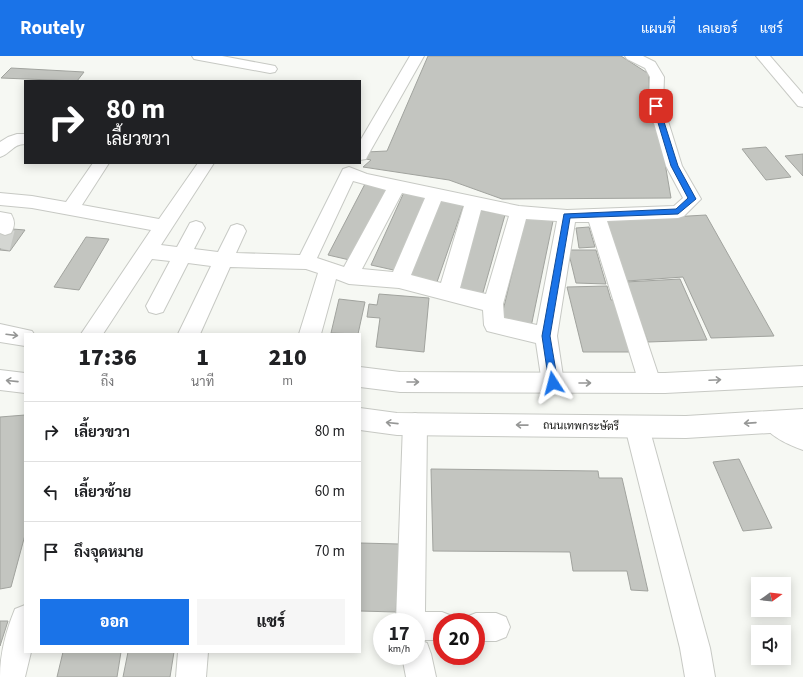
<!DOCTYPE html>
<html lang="th">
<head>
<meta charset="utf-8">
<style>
  :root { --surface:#fff; --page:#f6f6f6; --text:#202124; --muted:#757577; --line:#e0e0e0; --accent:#1a73e8 }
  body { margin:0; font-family:"Source Sans 3",Sarabun,sans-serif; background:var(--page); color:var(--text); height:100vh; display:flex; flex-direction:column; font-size:15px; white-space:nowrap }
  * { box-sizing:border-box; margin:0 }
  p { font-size:13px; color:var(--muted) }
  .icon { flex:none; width:22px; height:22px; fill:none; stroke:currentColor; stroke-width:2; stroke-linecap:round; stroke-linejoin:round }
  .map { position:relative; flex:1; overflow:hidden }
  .drawer { position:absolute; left:24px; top:277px; width:337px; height:320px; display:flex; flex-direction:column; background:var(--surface); border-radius:0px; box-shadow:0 2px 10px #0003 }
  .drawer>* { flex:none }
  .hud { position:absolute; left:24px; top:24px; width:337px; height:84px; border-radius:0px; box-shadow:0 2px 10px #0003; background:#202124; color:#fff; overflow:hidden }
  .needle { width:26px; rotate:75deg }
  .controls { position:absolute; left:751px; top:521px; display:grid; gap:8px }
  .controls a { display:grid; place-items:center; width:40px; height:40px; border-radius:0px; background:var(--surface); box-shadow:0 2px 10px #0003; font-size:20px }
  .speed { position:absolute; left:373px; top:557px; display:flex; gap:8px; font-size:20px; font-weight:700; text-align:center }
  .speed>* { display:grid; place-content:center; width:52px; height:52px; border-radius:50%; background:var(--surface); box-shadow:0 2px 10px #0003; line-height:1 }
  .speed small { font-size:10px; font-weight:400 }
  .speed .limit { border:6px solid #d22; background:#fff; color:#111 }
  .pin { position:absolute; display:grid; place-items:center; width:34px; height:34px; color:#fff; margin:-17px; border-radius:8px; box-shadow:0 2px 6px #0006 }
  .me { position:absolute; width:44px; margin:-22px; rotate:351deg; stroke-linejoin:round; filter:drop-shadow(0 0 3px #0008) }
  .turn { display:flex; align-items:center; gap:14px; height:84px; padding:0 16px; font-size:18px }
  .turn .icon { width:52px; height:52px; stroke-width:2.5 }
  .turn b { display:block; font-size:28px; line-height:34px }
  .eta { display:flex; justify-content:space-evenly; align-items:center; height:68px; text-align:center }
  .eta b { font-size:24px; font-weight:800; line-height:28px }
  .button { display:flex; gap:8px; margin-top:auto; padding:8px 16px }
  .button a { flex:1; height:46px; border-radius:0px; background:var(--accent); color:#fff; font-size:16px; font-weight:800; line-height:46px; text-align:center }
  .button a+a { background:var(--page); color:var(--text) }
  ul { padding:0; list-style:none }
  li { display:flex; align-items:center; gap:12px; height:60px; padding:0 16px; border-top:1px solid var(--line) }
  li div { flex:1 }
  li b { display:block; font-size:15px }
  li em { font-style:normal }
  header { display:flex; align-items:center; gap:24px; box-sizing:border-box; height:56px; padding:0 20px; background:var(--accent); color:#fff }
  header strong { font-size:19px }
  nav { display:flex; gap:22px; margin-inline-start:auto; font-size:14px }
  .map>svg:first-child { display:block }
  .building { fill:#c3c5c0; stroke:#a1a39e }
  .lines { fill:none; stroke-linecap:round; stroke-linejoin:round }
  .minor-tunnel { stroke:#d4d6d2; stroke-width:20; stroke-dasharray:20 10; stroke-linecap:butt }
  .minor-casing { stroke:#c7c9c4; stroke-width:2 }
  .major-casing { stroke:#c7c9c4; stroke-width:2 }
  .minor { fill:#fff; fill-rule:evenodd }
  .major { fill:#fff; fill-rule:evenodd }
  .oneway { stroke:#969796 }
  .route { fill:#1a73e8; stroke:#114b97 }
  .labels { text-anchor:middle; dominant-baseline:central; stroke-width:3.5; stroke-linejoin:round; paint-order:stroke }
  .street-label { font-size:11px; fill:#161715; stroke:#fff }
</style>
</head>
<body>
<header>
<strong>Routely</strong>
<nav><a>แผนที่</a><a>เลเยอร์</a><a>แชร์</a></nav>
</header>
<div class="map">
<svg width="803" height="621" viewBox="0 0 803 621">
  <rect width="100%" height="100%" fill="#f6f8f3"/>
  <g class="building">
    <polygon points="428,0 621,0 649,18 649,64 659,72 671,142 502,143 449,124 363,111 371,104 366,103 366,96 387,95"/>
    <polygon points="11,12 84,16 77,25 1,22"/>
    <polygon points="766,91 791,121 766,124 742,93"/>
    <polygon points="803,98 803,120 785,100"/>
    <polygon points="366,126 389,131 354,205 328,199"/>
    <polygon points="405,134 429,139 398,215 371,209"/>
    <polygon points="439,143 464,148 437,226 409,219"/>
    <polygon points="479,154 505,159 482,240 453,233"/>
    <polygon points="526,159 553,165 531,271 501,263"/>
    <polygon points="706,159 774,280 711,282 683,221 627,225 602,165"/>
    <polygon points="589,171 595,191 579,192 576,172"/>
    <polygon points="0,172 25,174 10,195 0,194"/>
    <polygon points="86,181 109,183 79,234 54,231"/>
    <polygon points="568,194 596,194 606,228 576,227"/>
    <polygon points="680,223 707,284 648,286 626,226"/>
    <polygon points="607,230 611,244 621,244 636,296 583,296 567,231"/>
    <polygon points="379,238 429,242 424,296 376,291 380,262 367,261 369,248 377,249"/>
    <polygon points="339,243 365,246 358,278 331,277"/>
    <polygon points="25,359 25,479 11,531 0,533 0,361"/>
    <polygon points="739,403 772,472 743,475 713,406"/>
    <polygon points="431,413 598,415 599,422 622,422 648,535 631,534 627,515 573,515 570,496 433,495"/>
    <polygon points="360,487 399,488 396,556 360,555"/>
    <polygon points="0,565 8,565 0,590"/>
    <polygon points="63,596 121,596 117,621 57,621"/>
    <polygon points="128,596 174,596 170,621 123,621"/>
  </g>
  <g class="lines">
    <polyline class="minor-tunnel" points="0,192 5,172"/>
    <g class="minor-casing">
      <g id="minor">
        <polygon points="192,0 222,0 270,9 275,10 277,13 275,16 270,17 199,4 194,3"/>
        <polygon points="410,0 424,0 368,99 366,103 360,104 360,85"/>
        <path d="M625,0H643L655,6L664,21L663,49L682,110L701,143L684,160L678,162L607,165L661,327L658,334L650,337L642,334L639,327L589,166H575L557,280L564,327L561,334L553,337L545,334L542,327L536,287L487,275L484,269L483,254L399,232L349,228L336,223L321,278H299L318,217L306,213L230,211L200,278H178L211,210L188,207L163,256L156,258L149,256L146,250L170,205L152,203L103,278H81L151,174L32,152L0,149V137L32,140L66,146L93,107H109L82,149L159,163L198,107H214L161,189L177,191L190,167L196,165L202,167L205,172L194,193L218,196L231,170L237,168L243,170L246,175L236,197L300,199L343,113L349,111L367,118L519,150L567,154L674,150L683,142L666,110L649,49L650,21L645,12L627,3ZM353,125L386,134L344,211L317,202ZM402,137L425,142L393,216L362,213ZM441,145L464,150L441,227L411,219ZM481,154L509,160L486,238L460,232ZM526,163L557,165L537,269L504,262L503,248Z"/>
        <polygon points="756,0 770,0 803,38 803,51 798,50"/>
        <path d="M17,78H25V88C13,88 10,98 0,101V86L8,81Z"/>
        <path d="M0,156L11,158C15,165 15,170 11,177L5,179L0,177Z"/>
        <path d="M774,355L803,370V394C789,389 768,380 762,366L766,358Z"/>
        <polygon points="415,357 423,360 427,368 425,556 442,556 452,560 455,566 442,566 442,584 419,584 427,587 431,598 436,621 406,621 402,600 416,600 416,566 396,566 403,368 407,360"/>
        <polygon points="637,360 645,363 649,371 710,592 715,621 685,621 680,592 625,371 629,363"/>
        <path d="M25,549V596H31L25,621H0C0,597 6,575 15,553Z"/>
        <polygon points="476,557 496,557 506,561 510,571 506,581 496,585 476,585 476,566 464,566 466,561"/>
        <polygon points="178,596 208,596 206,621 176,621"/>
      </g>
    </g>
    <g class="major-casing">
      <g id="major">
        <polygon points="0,268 32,275 34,278 25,278 25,290 0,286"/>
        <polygon points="803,310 803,330 665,337 400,336 360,331 360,311 400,316 665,317"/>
        <polygon points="0,314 25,317 25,337 0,334"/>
        <polygon points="360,352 397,357 686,360 803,353 803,375 686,382 397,379 360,374"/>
      </g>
    </g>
    <use href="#minor" class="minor"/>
    <use href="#major" class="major"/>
  </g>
  <defs><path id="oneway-shaft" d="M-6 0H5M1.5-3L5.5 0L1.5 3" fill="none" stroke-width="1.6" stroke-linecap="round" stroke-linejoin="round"/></defs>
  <g class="oneway">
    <use href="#oneway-shaft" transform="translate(12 279) rotate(7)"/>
    <use href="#oneway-shaft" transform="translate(715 324) rotate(-3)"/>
    <use href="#oneway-shaft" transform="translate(12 325) rotate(-174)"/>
    <use href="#oneway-shaft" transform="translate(413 326)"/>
    <use href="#oneway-shaft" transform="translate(585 327)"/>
    <use href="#oneway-shaft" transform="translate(392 367) rotate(-174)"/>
    <use href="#oneway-shaft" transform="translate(750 367) rotate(176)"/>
    <use href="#oneway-shaft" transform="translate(522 369) rotate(-179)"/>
  </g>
  <polygon class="route" points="654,48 659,50 678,110 696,143 678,158 570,162 550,280 558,327 556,330 553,331 550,330 549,327 542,280 564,158 676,153 688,142 671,110 653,50"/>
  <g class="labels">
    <g class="street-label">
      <text transform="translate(581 370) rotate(1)">ถนนเทพกระษัตรี</text>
    </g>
  </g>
</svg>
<div class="controls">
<a><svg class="needle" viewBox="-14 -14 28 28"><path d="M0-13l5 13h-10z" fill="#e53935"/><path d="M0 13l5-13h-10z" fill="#757577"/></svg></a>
<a><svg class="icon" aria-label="sound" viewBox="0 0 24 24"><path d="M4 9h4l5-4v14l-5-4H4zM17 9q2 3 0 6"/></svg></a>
</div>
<div class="speed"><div>17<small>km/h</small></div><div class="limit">20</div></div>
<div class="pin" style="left:656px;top:50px;background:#d93025"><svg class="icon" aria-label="arrive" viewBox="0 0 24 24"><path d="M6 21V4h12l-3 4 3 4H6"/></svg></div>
<svg class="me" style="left:553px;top:327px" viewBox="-20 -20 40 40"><path d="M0-17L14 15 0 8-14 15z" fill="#1a73e8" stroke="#fff" stroke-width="4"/></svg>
<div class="hud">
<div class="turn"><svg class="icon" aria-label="right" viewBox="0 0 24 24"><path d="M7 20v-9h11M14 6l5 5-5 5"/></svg><div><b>80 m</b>เลี้ยวขวา</div></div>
</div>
<section class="drawer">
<div class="eta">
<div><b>17:36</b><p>ถึง</p></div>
<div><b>1</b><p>นาที</p></div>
<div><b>210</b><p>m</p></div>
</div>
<ul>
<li><svg class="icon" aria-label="right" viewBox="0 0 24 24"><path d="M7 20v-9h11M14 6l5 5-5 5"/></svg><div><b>เลี้ยวขวา</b></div><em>80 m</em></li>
<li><svg class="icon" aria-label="left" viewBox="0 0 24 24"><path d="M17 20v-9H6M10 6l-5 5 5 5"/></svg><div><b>เลี้ยวซ้าย</b></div><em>60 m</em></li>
<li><svg class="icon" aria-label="arrive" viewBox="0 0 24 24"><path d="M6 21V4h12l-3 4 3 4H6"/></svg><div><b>ถึงจุดหมาย</b></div><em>70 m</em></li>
</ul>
<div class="button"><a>ออก</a><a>แชร์</a></div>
</section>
</div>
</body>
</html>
